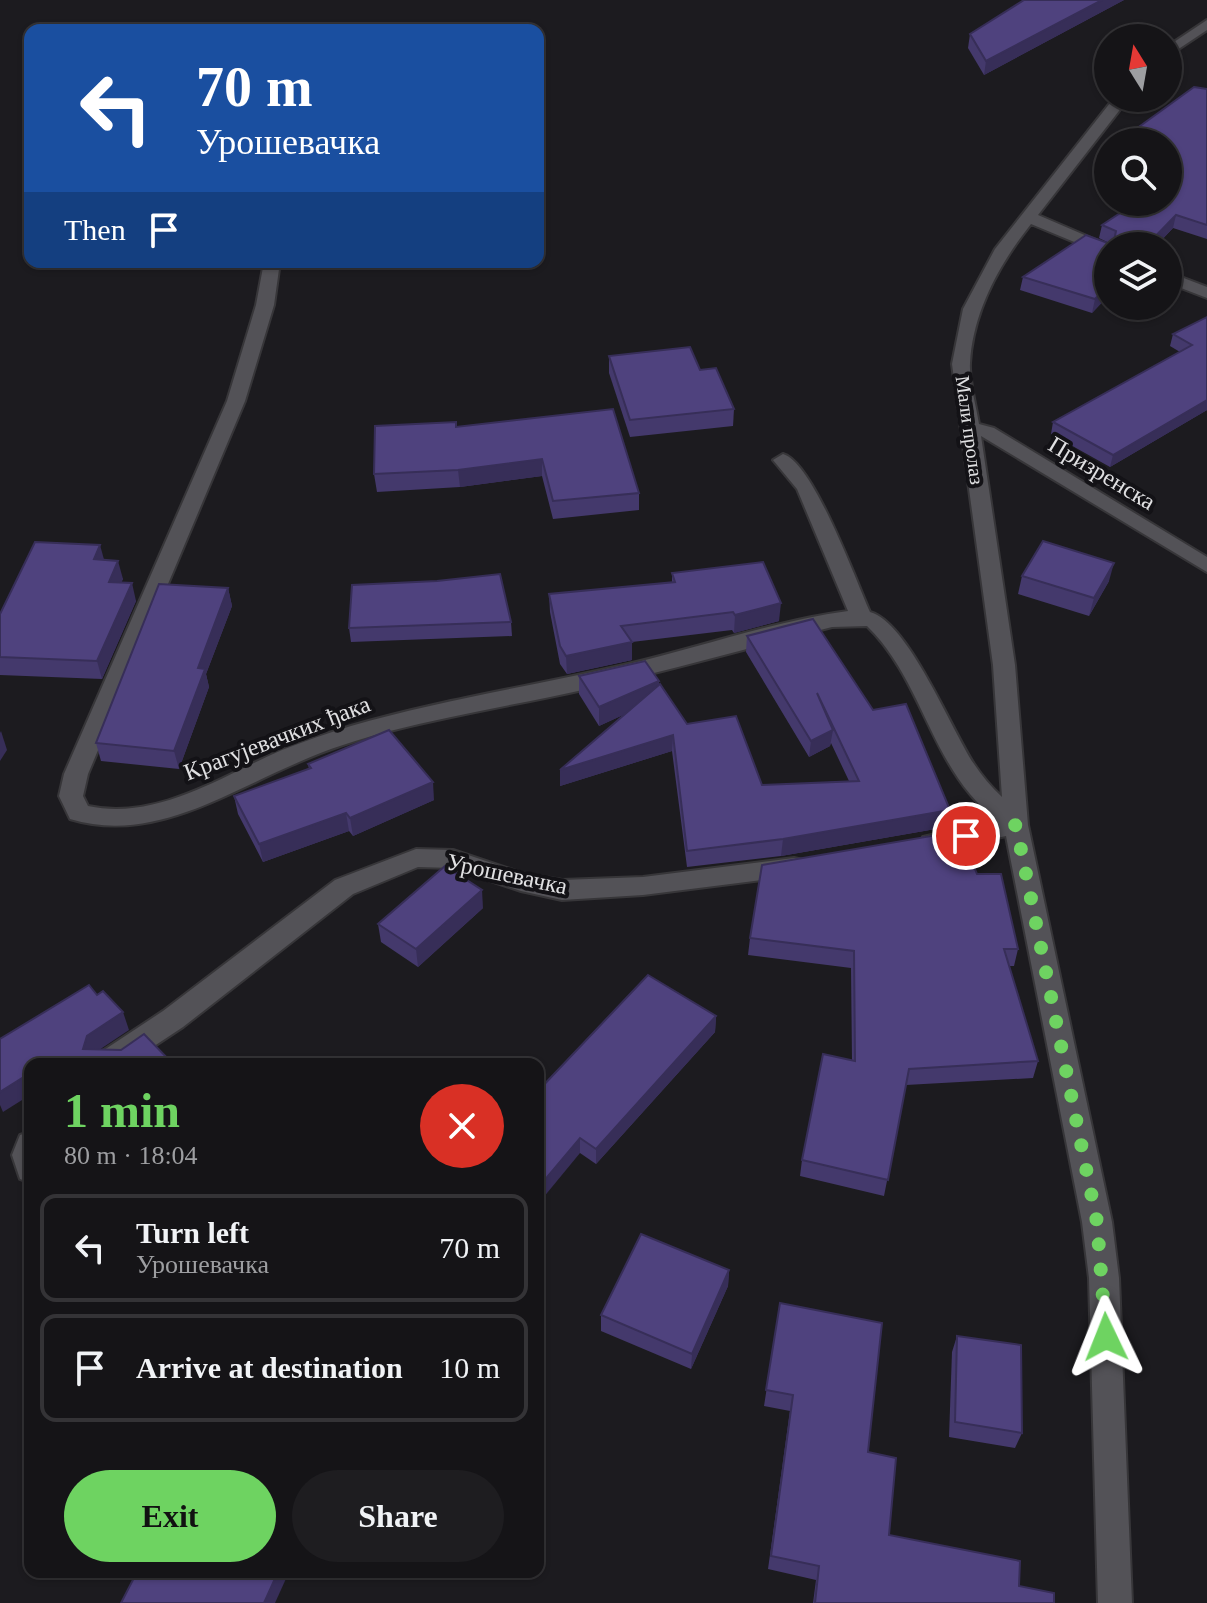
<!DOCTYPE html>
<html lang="en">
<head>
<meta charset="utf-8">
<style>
  :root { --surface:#151417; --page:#1e1d20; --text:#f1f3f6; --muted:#9d9ea1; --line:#343336; --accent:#6ed361 }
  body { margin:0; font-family:"Times New Roman",serif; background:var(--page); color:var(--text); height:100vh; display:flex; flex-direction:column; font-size:30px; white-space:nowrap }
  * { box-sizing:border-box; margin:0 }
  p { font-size:26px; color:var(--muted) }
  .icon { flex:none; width:44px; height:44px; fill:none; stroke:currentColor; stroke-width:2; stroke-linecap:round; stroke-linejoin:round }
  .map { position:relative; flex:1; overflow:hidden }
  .drawer { position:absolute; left:24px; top:1058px; width:520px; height:520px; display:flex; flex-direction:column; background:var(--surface); border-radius:16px; box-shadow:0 2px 6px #0004,0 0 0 2px var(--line) }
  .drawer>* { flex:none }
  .guide { position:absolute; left:24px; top:24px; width:520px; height:244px; border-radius:16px; box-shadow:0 2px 6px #0004,0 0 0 2px var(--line); background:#1a4fa0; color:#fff; overflow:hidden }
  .needle { width:52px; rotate:349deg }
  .buttons { position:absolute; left:1094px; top:24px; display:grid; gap:16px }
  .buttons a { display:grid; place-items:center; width:88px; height:88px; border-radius:50%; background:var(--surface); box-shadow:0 2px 6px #0004,0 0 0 2px var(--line); font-size:40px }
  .pin { position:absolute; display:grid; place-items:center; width:68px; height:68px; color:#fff; margin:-34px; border:4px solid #fff; border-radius:50%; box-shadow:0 2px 8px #0007 }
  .me { position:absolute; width:88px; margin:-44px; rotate:358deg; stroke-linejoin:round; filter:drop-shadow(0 0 6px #0008) }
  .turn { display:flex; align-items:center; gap:28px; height:168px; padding:0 40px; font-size:36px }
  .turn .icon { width:104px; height:104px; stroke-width:2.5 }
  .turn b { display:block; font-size:56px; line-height:68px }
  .then { display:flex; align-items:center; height:76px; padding:0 40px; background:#0003; gap:16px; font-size:30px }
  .round { display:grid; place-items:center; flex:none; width:84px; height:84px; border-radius:42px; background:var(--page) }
  .overview { display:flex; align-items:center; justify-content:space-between; height:136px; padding:0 40px }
  h1 { font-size:48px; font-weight:800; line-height:60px; color:var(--accent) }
  .button { display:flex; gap:16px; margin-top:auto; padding:16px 40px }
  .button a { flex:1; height:92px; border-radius:48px; background:var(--accent); color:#111; font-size:32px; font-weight:800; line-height:92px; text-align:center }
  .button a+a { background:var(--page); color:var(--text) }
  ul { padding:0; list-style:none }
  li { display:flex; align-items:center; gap:24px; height:108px; margin:0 16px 12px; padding:0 24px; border:4px solid var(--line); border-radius:16px }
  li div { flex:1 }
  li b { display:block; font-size:30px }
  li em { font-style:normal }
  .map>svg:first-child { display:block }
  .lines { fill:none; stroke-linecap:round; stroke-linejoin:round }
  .minor-casing { stroke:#373639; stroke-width:4 }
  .minor { fill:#535257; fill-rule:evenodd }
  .wall { fill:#44396c }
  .shaded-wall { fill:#372e58 }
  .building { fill:#4f427e; stroke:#372e58; stroke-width:2 }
  .route { stroke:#6ed361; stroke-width:14; stroke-dasharray:0 25.2 }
  .labels { text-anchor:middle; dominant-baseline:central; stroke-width:8; stroke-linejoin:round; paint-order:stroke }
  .far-street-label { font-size:20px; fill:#e0e0e2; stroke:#131216 }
  .street-label { font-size:24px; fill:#e0e0e2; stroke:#131216 }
</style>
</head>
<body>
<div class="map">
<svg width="1207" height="1603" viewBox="0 0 1207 1603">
  <rect width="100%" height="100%" fill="#1c1b1f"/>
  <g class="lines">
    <g class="minor-casing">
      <g id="minor">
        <polygon points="1207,20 1207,30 1168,56 1168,46"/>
        <path d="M1114,98H1129L1038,215L1110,246L1108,256L1031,224C1000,263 973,311 970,363C969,382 976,405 979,424L994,428L1207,557V572L981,436L1015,665L1028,825L1112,1222L1119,1278L1132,1603H1098L1089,1278L1082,1222L1006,836L932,852L923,849L920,843L923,837L996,820C988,812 978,804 970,794C928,744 915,672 867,626L832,627C752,647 672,670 592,688C525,703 457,714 390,731C359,739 328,749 299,762C226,793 152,844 70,819L59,796L64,774L227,401L256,305L264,262H280L274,305L245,401L88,774L83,796L88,806C157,821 222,776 282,750C305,741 328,733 351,726C440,700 533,686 624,665C698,648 773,621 848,611L797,489L773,460L783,454C813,462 856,581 870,612C908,622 951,729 974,764C982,776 991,787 1002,797L993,665L952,364L963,309L995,249Z"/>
        <polygon points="1168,272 1207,287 1207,298 1168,283"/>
        <polygon points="416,849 453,850 522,873 562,880 643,877 794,858 803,860 806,867 803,874 794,876 643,895 562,900 521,891 452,868 418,867 353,894 183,1027 127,1064 91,1064 95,1056 163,1011 335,880"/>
        <polygon points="30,1132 30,1183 20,1179 12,1155 20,1135"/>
      </g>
    </g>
    <use href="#minor" class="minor"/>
  </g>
  <g class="wall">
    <polygon points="1024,0 1124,0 984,75 968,48 970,34"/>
    <polygon points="1194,87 1207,89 1207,239 1173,228 1156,246 1108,246 1108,296 1092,313 1020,290 1023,277 1086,235 1113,245 1099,238 1102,225 1137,202 1168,202 1168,142 1118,142"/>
    <polygon points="1108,149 1108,167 1102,165 1104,152"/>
    <polygon points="1207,317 1207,410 1110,467 1051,434 1053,422 1180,352 1170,346 1173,334"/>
    <polygon points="609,356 700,370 734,409 733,426 630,437 609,373"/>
    <polygon points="456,427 639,493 639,510 553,519 542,476 460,487 377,492 374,474"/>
    <polygon points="104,560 123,579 121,582 136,601 102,679 0,675 0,614"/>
    <polygon points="672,573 779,621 734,633 732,630 632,642 632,660 567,674 560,664 550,612 549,594 672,582"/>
    <polygon points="1022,576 1109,581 1089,616 1018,594"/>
    <polygon points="228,588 232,606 206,674 209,687 179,769 101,761 96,743"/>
    <polygon points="511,622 512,636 351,642 349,628"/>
    <polygon points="747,636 873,710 950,810 947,827 781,856 687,867 672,751 560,786 560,770 625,714 599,726 579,694 579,676 659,681 659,684 687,724 762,785 849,781 831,743 830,746 809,757 746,652"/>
    <polygon points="308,764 434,800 353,836 349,831 263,862 238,814 234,796 309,769"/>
    <polygon points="977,874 1018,949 1014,966 1009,966 1038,1061 1033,1078 906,1085 884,1196 800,1176 802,1160 852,1061 851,968 748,955 750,938"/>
    <polygon points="483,908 418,967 381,942 378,924"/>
    <polygon points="716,1016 715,1032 596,1164 580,1153 538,1091"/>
    <polygon points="729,1270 728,1286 691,1369 601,1331 601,1315"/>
    <polygon points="780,1303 868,1452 889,1535 1019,1586 1054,1603 813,1603 816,1580 768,1569 790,1411 764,1406"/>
    <polygon points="957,1336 1022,1433 1015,1448 949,1437 952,1352"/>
  </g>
  <g class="shaded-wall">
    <polygon points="1102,0 1124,0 984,75 986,61"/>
    <polygon points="1176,215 1173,228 1156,246 1146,246"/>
    <polygon points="1108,286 1108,296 1092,313 1095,299"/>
    <polygon points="1207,400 1207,410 1110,467 1113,455"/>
    <polygon points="542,459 542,476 460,487 458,470"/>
    <polygon points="100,545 105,563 94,559"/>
    <polygon points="118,561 123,579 114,600 109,582"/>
    <polygon points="1114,563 1109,581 1089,616 1094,598"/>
    <polygon points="132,583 136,601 102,679 97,661"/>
    <polygon points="228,588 232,606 206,674 209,687 179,769 174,751 198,668"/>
    <polygon points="781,603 779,621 734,633 735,615"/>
    <polygon points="632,642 632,660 567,674 566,656"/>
    <polygon points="659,681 658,699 599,726 599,707"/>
    <polygon points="833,730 830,746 809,757 811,741"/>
    <polygon points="1,731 7,750 0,761 0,733"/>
    <polygon points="673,735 672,751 560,786 560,770"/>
    <polygon points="433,782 434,800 353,836 350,818"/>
    <polygon points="950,810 947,827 781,856 783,839"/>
    <polygon points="346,813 349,831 263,862 259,844"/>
    <polygon points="482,890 483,908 418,967 416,949"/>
    <polygon points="123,1012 129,1030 93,1054 83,1049 87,1036"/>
    <polygon points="716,1016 715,1032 596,1164 596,1149"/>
    <polygon points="30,1073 30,1095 3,1112 0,1105 0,1092"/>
    <polygon points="580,1138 580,1153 538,1204 538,1188"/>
    <polygon points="729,1270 728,1286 691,1369 692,1354"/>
    <polygon points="278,1572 289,1572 275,1603 264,1603"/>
  </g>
  <g class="building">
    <polygon points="1024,0 1102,0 986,61 970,34"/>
    <polygon points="1194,87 1207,89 1207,225 1176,215 1146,246 1108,246 1108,286 1095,299 1023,277 1086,235 1113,245 1116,231 1102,225 1137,202 1168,202 1168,182 1177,176 1168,173 1168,142 1118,142"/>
    <polygon points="1207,317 1207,400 1113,455 1053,422 1192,345 1173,334"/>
    <polygon points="690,347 700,370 716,368 734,409 630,420 609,356"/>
    <polygon points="613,409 639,493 553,501 542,459 458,470 374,474 375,426 456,422 456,427"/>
    <polygon points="1043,541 1114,563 1094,598 1022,576"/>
    <polygon points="35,542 100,545 94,559 118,561 109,582 132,583 97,661 0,657 0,614"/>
    <polygon points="763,562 781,603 735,615 733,612 621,626 632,642 566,656 560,646 549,594 675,582 672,573"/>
    <polygon points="500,574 511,622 349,628 352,585 437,581"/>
    <polygon points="159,584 228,588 198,668 205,669 174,751 96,743"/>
    <polygon points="813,619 873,710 906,704 950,810 783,839 687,851 673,735 560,770 660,684 687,724 736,716 762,785 859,781 817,693 833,730 811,741 747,636"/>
    <polygon points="645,661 659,681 599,707 579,676"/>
    <polygon points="389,730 433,782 350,818 346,813 259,844 234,796 311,768 308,764"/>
    <polygon points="960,831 977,874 1001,874 1018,949 1004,949 1038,1061 909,1069 888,1180 802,1160 823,1054 855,1061 854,951 750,938 762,865"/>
    <polygon points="445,866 482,890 416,949 378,924"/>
    <polygon points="648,975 716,1016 596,1149 580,1138 538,1188 538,1091"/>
    <polygon points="89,985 97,995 103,991 123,1012 87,1036 83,1049 121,1050 144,1034 173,1064 30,1064 30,1073 0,1092 0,1039"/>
    <polygon points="641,1234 729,1270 692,1354 601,1315"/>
    <polygon points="780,1303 882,1323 868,1452 896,1458 889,1535 1020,1561 1019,1586 1054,1593 1054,1603 815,1603 819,1566 771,1556 793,1395 766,1390"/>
    <polygon points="957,1336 1021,1345 1022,1433 955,1422"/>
    <polygon points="137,1572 278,1572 264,1603 121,1603"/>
  </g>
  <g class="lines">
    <polyline class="route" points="966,836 1016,825 1097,1222 1106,1337"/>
  </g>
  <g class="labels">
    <g class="far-street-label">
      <text transform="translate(970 430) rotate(82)">Мали пролаз</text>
    </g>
    <g class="street-label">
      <text transform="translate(1102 473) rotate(31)">Призренска</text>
      <text transform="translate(277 738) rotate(-21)">Крагујевачких ђака</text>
      <text transform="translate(507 874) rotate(12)">Урошевачка</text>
    </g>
  </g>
</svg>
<div class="buttons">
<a><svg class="needle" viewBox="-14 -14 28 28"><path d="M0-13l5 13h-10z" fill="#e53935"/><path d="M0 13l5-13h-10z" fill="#9d9ea1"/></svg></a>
<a><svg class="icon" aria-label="search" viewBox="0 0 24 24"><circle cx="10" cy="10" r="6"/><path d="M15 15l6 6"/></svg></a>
<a><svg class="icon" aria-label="layers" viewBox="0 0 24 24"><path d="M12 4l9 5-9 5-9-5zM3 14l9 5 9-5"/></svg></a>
</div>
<div class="pin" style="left:966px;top:836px;background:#d93025"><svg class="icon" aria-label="arrive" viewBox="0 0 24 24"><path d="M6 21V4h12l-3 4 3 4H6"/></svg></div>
<svg class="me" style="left:1106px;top:1337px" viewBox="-20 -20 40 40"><path d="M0-17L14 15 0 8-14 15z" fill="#6ed361" stroke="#fff" stroke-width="4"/></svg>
<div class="guide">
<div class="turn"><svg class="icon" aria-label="left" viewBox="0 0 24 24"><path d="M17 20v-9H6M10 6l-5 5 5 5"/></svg><div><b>70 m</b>Урошевачка</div></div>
<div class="then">Then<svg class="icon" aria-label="arrive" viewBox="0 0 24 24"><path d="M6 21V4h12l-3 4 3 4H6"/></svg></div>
</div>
<section class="drawer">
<div class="overview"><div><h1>1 min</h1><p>80 m · 18:04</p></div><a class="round" style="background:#d93025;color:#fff"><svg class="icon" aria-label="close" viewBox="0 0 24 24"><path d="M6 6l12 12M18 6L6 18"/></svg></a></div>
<ul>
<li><svg class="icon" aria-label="left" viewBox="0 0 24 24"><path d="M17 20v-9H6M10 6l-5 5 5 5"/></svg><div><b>Turn left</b><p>Урошевачка</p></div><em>70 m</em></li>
<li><svg class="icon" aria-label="arrive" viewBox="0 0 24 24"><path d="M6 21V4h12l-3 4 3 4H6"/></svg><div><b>Arrive at destination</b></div><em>10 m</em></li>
</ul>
<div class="button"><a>Exit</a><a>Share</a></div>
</section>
</div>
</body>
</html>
